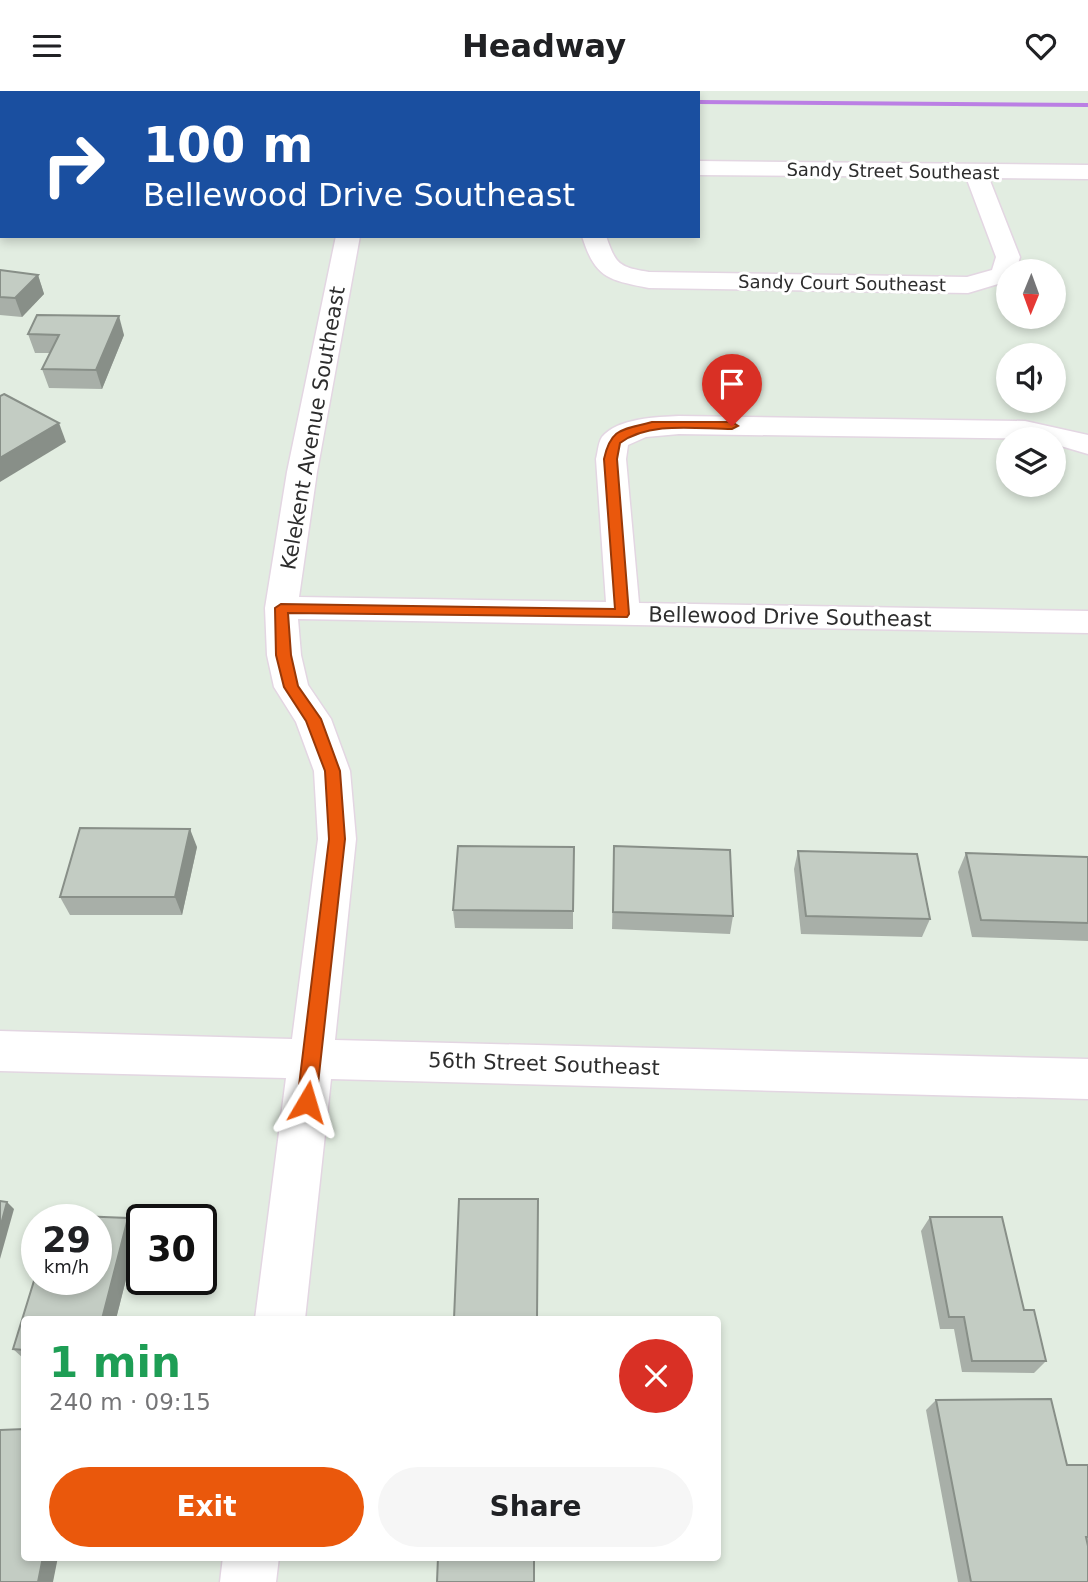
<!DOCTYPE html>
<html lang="en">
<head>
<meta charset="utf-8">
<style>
  :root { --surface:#fff; --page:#f6f6f6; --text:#202124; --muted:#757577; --accent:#ea580c }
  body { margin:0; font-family:"DejaVu Sans",sans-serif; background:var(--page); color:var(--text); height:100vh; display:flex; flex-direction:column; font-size:26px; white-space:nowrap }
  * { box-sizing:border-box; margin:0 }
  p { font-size:23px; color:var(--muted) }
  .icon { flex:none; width:38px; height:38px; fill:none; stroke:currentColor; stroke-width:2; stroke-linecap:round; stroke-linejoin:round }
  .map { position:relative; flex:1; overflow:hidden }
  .drawer { position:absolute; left:21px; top:1225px; width:700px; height:245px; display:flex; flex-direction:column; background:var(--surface); border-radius:7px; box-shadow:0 4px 10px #0003 }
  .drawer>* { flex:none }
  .top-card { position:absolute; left:0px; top:0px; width:700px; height:147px; box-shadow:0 4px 10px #0003; background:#1a4fa0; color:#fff; overflow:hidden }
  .needle { width:46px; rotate:181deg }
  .controls { position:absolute; left:996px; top:168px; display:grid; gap:14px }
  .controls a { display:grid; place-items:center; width:70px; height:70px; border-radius:50%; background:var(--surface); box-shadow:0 4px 10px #0003; font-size:35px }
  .speed { position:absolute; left:21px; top:1113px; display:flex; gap:14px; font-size:35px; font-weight:700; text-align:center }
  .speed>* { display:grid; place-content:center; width:91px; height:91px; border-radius:50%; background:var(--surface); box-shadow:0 4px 10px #0003; line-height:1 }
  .speed small { font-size:18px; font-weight:400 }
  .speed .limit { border:4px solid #111; border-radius:10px; background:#fff; color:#111 }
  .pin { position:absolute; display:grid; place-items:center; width:60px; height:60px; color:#fff; margin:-72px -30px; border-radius:50% 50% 50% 0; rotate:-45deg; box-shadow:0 0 7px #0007 }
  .pin .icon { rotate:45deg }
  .me { position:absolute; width:77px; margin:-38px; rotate:7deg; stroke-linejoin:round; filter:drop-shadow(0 0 5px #0008) }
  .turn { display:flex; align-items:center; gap:24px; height:147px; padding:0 28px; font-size:32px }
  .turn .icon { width:91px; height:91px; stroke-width:2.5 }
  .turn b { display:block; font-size:49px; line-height:60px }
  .round { display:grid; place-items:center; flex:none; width:74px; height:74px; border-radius:37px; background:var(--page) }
  .summary { display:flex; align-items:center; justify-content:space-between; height:119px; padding:0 28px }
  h1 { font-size:42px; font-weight:700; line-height:52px; color:#1e9e55 }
  .cta { display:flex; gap:14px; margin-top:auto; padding:14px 28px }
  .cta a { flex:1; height:80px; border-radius:42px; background:var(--accent); color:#fff; font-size:28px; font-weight:700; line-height:80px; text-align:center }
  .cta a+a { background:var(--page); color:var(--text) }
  header { display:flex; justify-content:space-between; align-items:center; height:91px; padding:0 28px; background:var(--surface); font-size:32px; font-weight:700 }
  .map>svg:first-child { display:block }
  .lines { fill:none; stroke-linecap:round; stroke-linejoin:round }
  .stream { fill:#bb7fe4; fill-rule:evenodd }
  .minor-casing { stroke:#e3d6e2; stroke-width:3 }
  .minor { fill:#fff; fill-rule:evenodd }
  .wall { fill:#a8afa8 }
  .shaded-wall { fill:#888f88 }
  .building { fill:#c3ccc3; stroke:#888f88; stroke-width:2 }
  .route { fill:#ea580c; stroke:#983908; stroke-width:2 }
  .labels { text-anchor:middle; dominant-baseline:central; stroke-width:6; stroke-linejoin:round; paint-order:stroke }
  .far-street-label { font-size:18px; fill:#2d2d2d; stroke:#fff }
  .street-label { font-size:21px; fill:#2d2d2d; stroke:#fff }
</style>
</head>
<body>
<header><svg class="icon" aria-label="menu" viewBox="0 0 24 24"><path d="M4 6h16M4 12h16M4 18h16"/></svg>Headway<svg class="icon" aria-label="heart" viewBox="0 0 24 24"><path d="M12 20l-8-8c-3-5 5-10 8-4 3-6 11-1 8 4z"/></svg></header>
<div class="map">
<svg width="1088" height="1491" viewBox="0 0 1088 1491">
  <rect width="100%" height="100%" fill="#e2ede1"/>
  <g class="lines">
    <g class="stream">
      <polygon points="698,9 1088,12 1088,16 698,13"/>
      <rect x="0" y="98" width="2" height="6"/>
    </g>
    <g class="minor-casing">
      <g id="minor">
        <polygon points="366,0 386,0 365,2"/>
        <path d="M698,70L1088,74V88L989,87L1020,166L1016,180H1008V190L968,202L649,197C608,189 595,187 582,145H606C616,174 619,176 649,181L967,186L992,179L996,166L966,86L698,84Z"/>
        <path d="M336,145H360L317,381L299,506L606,511L596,368C598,361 598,352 602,346C618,327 657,326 679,325L1025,330L1088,344V363L1054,353V348L679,343L646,346L628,354L626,368L639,512L1088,520V542L298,528L301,564L308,594L331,628L350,680L356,748L335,949L1088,968V1008L331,988L305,1228H255L286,987L0,980V940L292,948L318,748L314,680L296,631L274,596L267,564L265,517L287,381Z"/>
        <polygon points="223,1466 279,1466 276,1491 220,1491"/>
      </g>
    </g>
    <use href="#minor" class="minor"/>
  </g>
  <g class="wall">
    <polygon points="0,179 38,184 44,203 22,226 0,224"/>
    <polygon points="28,243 124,244 102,298 49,297 42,278 50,262 35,262"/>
    <polygon points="614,755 733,825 730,843 612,838"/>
    <polygon points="197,756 182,824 70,824 60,806"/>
    <polygon points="798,760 930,828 922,846 801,843 794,778"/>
    <polygon points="966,762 1088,766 1088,850 972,846 958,781"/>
    <polygon points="453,819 573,820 573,838 455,837"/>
    <polygon points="53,1124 128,1127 138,1141 116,1228 24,1228 24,1268 13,1258 37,1180 37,1188 96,1188 96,1129 52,1129"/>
    <polygon points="930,1126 1024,1219 1046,1270 1034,1282 962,1281 954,1238 940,1238 921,1140"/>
    <polygon points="936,1309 1067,1374 1088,1374 1088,1491 958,1491 926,1319"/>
  </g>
  <g class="shaded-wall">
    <polygon points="16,0 49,0 49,2 4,2"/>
    <rect x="0" y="2" width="2" height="26"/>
    <polygon points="38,184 44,203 22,226 15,207"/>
    <polygon points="119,225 124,244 102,298 96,279"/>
    <polygon points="59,332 66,351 0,391 0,367"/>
    <polygon points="190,738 197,756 182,824 175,806"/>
    <polygon points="7,1111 14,1118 0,1168 0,1137"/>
    <polygon points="128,1127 138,1141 116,1228 102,1228"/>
    <polygon points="43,1466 58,1466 53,1491 38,1491"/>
  </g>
  <g class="building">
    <polygon points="0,0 16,0 0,2"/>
    <polygon points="0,179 38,184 15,207 0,206"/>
    <polygon points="37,224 119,225 96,279 42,278 59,244 28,243"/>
    <polygon points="4,303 59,332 0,367 0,305"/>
    <polygon points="80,737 190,738 175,806 60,806"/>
    <polygon points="458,755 574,756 573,820 453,819"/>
    <polygon points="614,755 730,759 733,825 613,821"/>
    <polygon points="798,760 917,763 930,828 806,825"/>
    <polygon points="966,762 1088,766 1088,832 981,829"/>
    <polygon points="459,1108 538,1108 537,1228 454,1228"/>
    <polygon points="0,1110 7,1111 0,1137"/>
    <polygon points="53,1124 128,1127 102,1228 24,1228 24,1259 13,1258 37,1180 37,1188 96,1188 96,1129 52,1129"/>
    <polygon points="930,1126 1002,1126 1024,1219 1034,1219 1046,1270 972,1270 964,1226 949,1226"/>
    <polygon points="1051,1308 1067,1374 1088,1374 1088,1446 1086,1446 1088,1455 1088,1491 971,1491 936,1309"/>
    <polygon points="24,1338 24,1466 43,1466 38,1491 0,1491 0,1339"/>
    <polygon points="438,1466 534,1466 534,1491 437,1491"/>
  </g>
  <path class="route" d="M652,331H732L738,335L732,338C697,338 650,330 620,352L617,368L629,523L627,526L288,522L291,564L298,595L321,628L340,680L345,748L316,1011L313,1017L307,1020L300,1017L297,1011L329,748L325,680L306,630L284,596L276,564L275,517L281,513L615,518L604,368C611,336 623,339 652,331Z"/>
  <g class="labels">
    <g class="far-street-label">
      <text transform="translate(893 80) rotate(1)">Sandy Street Southeast</text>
      <text transform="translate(842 192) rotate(1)">Sandy Court Southeast</text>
    </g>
    <g class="street-label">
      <text transform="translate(313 337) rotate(-80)">Kelekent Avenue Southeast</text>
      <text transform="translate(790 526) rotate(1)">Bellewood Drive Southeast</text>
      <text transform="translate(544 973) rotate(2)">56th Street Southeast</text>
    </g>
  </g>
</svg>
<div class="controls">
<a><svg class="needle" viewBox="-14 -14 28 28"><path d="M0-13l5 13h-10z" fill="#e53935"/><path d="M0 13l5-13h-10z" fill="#757577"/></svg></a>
<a><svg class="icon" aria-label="sound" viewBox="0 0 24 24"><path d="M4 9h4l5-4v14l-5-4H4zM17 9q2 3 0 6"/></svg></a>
<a><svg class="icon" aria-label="layers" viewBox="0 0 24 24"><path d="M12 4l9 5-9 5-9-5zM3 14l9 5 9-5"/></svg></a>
</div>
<div class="speed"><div>29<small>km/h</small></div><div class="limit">30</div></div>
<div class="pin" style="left:732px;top:335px;background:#d93025"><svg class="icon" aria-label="arrive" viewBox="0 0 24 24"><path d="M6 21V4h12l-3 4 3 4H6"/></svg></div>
<svg class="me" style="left:307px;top:1011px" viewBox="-20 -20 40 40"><path d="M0-17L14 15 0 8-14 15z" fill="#ea580c" stroke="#fff" stroke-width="4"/></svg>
<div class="top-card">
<div class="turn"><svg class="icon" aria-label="right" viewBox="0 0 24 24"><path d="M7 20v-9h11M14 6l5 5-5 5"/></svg><div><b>100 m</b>Bellewood Drive Southeast</div></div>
</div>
<section class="drawer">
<div class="summary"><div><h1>1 min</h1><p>240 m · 09:15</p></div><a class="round" style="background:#d93025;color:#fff"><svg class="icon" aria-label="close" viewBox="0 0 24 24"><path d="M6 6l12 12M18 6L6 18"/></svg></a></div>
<div class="cta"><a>Exit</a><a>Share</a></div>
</section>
</div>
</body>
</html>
